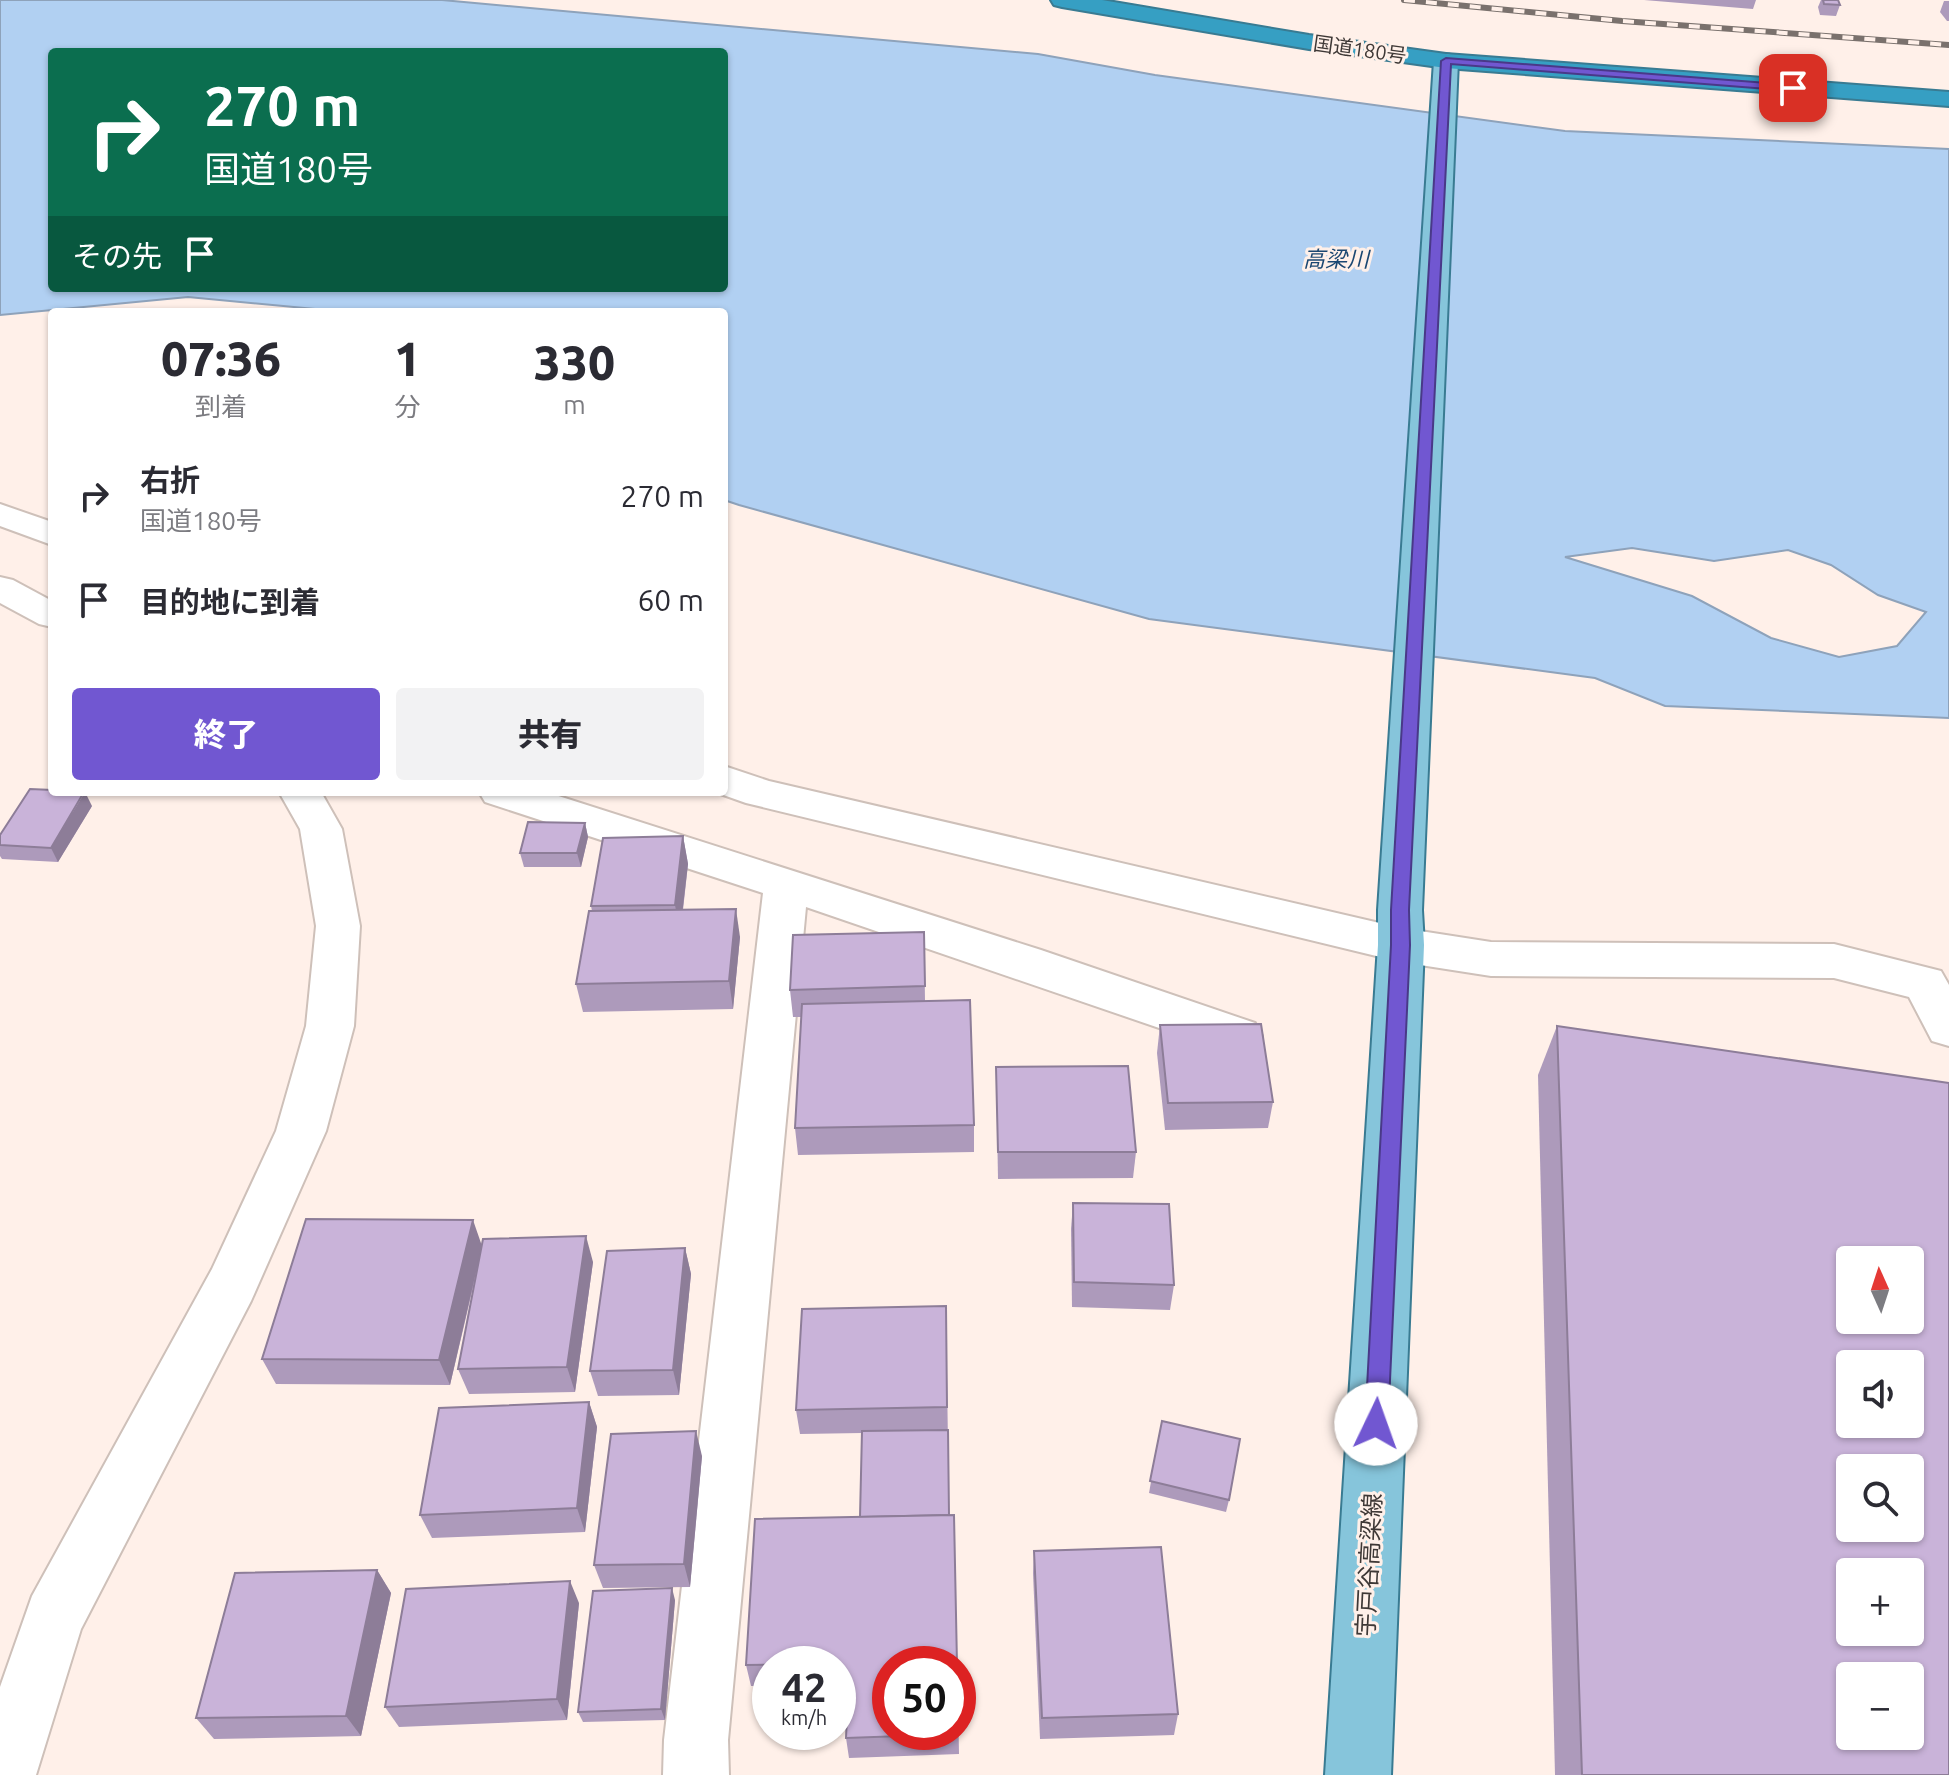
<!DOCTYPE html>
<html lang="ja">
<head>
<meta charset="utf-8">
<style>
  :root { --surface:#fff; --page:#f2f2f3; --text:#2b2b33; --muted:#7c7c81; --accent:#7157d1 }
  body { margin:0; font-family:Ubuntu,"Noto Sans JP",sans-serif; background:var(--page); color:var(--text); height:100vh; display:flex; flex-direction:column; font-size:30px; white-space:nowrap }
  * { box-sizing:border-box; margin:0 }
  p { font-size:26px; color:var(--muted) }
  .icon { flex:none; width:44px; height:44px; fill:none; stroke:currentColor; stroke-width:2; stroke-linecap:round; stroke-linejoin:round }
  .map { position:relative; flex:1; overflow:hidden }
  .sheet { position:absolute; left:48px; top:308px; width:680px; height:488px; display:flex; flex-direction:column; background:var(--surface); border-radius:8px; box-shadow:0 2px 6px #0004 }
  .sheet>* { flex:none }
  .banner { position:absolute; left:48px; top:48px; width:680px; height:244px; border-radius:8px; box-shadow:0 2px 6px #0004; background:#0b6e4f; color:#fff; overflow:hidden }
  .needle { width:52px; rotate:357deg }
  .fabs { position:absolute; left:1836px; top:1246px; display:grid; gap:16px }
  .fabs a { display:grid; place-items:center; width:88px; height:88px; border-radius:8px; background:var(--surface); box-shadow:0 2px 6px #0004; font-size:40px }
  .speed { position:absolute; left:752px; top:1646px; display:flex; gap:16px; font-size:40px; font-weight:700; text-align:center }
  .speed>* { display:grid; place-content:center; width:104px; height:104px; border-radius:50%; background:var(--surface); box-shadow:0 2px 6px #0004; line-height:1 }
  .speed small { font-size:20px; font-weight:400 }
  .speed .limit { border:12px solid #d22; background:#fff; color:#111 }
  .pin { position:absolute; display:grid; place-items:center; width:68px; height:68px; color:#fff; margin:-34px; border-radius:16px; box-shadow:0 4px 12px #0006 }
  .me { position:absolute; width:88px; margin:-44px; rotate:3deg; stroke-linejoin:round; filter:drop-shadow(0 0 6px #0008) }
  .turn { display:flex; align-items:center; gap:28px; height:168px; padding:0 24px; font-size:36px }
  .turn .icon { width:104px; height:104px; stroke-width:2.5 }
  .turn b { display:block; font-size:56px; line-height:68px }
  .then { display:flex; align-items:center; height:76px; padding:0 24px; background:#0003; gap:16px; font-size:30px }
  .eta { display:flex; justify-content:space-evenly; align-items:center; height:136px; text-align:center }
  .eta b { font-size:48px; font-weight:800; line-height:56px }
  .button { display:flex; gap:16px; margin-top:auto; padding:16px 24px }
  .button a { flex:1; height:92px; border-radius:8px; background:var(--accent); color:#fff; font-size:32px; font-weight:800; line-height:92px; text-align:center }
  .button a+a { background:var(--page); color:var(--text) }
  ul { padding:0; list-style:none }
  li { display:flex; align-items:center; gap:24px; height:104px; padding:0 24px }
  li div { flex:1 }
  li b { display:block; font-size:30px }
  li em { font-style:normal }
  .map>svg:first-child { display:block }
  .water { fill:#b1d0f2; stroke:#8ea2ba; stroke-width:2; fill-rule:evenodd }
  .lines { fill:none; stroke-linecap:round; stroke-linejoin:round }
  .minor-casing { stroke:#cec0b9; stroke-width:4 }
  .major-casing { stroke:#397b92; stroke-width:4 }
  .highway-casing { stroke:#397b92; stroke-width:4 }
  .minor { fill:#fff; fill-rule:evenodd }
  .major { fill:#86c5db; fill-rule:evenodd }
  .highway { fill:#369fc3; fill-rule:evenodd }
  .rail-casing { stroke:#7a716d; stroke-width:6 }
  .rail { stroke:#fff0e9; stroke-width:4; stroke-dasharray:11; stroke-linecap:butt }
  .wall { fill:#ad9abb }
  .shaded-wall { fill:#8d7d98 }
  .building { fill:#c9b3d9; stroke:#8d7d98; stroke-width:2; fill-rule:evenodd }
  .route { fill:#7157d1; stroke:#493988; stroke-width:2 }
  .labels { text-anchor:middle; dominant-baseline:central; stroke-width:6; stroke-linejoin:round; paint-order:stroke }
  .far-street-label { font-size:20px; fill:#3e3836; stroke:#fff0e9 }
  .far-water-label { font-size:22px; font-style:italic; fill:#1b4772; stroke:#fff0e9 }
  .street-label { font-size:24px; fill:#3e3836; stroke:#fff0e9 }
</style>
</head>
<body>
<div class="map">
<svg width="1949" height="1775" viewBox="0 0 1949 1775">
  <rect width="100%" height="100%" fill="#fff0e9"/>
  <path class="water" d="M0,0H442L1038,54L1155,75L1565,131L1949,149V718L1665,706L1595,678L1149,619L739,505L724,500V312H347L188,297L0,315ZM52,52H724V288H52ZM1632,548L1714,561L1788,550L1831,565L1878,595L1926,612L1897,646L1839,657L1771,638L1692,596L1565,557Z"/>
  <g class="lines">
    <g class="minor-casing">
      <g id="minor">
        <polygon points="0,504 52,522 52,545 0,526"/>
        <polygon points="0,577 13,580 52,601 52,627 39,624 0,603"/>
        <polygon points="724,766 769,781 1401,928 1491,942 1834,944 1941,971 1949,985 1949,1046 1932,1041 1909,997 1834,978 1491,976 1401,962 746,803 715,792 724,792"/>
        <polygon points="279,792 321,792 342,829 360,926 354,1026 326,1131 251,1301 81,1629 36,1775 0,1775 0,1687 32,1596 212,1269 276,1131 306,1026 316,926 300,829"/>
        <polygon points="479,792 546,792 1041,950 1255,1023 1262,1036 1255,1049 1238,1055 806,907 728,1740 729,1775 663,1775 664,1740 763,893 485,802"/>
      </g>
    </g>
    <g class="major-casing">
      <polygon id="major" points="1446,54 1455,56 1458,61 1422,910 1424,945 1391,1775 1325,1775 1378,945 1378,910 1434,61 1437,56"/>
    </g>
    <g class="highway-casing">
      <polygon id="highway" points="1051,0 1102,0 1309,35 1446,54 1949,92 1949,106 1446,68 1309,49 1062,7 1054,5"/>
    </g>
    <use href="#minor" class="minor"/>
    <use href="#major" class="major"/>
    <use href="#highway" class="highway"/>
    <g class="rail-casing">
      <polyline id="rail" points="1404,0 1622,21 1949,45"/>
    </g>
    <use href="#rail" class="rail"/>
  </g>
  <g class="wall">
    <polygon points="1644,0 1756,0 1753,9"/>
    <polygon points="1821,0 1838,0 1840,5 1836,16 1820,15 1818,7"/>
    <polygon points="1944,1 1949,1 1949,21 1947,21 1940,12"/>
    <polygon points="92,806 58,862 2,859 0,856 0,835"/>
    <polygon points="585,823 588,837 581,867 524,867 520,853"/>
    <polygon points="683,836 688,864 683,910 740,937 733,1009 583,1012 576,984 592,911 591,906"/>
    <polygon points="924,932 925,1001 974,1125 974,1152 798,1155 795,1128 801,1017 793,1017 790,990"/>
    <polygon points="1160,1025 1273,1102 1268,1128 1165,1130 1157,1053"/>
    <polygon points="1557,1026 1949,1775 1555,1775 1538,1075"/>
    <polygon points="996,1067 1136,1152 1133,1178 998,1179"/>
    <polygon points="1073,1203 1174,1285 1170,1310 1072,1307 1071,1229"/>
    <polygon points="482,1245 593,1262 575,1392 469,1394 458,1369 480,1258 450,1385 276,1384 262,1359"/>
    <polygon points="685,1248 691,1274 679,1395 598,1396 590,1371"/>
    <polygon points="946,1306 949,1515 958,1700 959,1754 849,1758 846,1738 847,1715 838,1715 838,1664 770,1664 770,1686 751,1686 746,1665 860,1517 862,1433 800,1434 796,1410"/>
    <polygon points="589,1402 597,1427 585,1532 432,1538 420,1515"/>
    <polygon points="1162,1421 1229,1500 1226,1512 1149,1493"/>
    <polygon points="702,1456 690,1587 603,1588 594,1565"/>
    <polygon points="1034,1551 1178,1714 1174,1735 1040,1739 1033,1573"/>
    <polygon points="377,1570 391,1593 361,1736 214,1739 196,1718"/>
    <polygon points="675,1600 665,1720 583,1722 578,1712"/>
    <polygon points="579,1603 567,1720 399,1727 385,1707"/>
  </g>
  <g class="shaded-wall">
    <polygon points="85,792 92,806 58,862 51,848"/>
    <polygon points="585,823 588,837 581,867 577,853"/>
    <polygon points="683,836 688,864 680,932 675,905"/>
    <polygon points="736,909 740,937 733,1009 729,981"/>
    <polygon points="473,1220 482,1246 450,1385 439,1360"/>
    <polygon points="586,1236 593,1262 575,1392 567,1367"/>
    <polygon points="685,1248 691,1274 679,1395 673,1370"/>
    <polygon points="589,1402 597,1427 585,1532 577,1508"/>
    <polygon points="696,1431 702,1456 690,1587 684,1564"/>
    <polygon points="377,1570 391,1593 361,1736 346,1716"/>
    <polygon points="570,1581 579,1603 567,1720 557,1699"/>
    <polygon points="672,1588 675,1600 665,1720 661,1709"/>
  </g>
  <g class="building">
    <polygon points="1823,0 1838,0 1840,5 1824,4"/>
    <polygon points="30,789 52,790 52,792 84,792 51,848 0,845 0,835"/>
    <polygon points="528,822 585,823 577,853 520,853"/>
    <polygon points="683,836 675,905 591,906 603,838"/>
    <polygon points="736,909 729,981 576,984 589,911"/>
    <polygon points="924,932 925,986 790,990 793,935"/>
    <polygon points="970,1000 974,1125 795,1128 802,1004"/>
    <polygon points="1261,1024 1273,1102 1168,1103 1160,1025"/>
    <path d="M1557,1026L1949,1083V1775H1582ZM1850,1260H1910V1320H1850ZM1850,1364H1910V1424H1850ZM1850,1468H1910V1528H1850ZM1850,1572H1910V1632H1850ZM1850,1676H1910V1736H1850Z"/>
    <polygon points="1128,1066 1136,1152 998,1152 996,1067"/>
    <polygon points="1073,1203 1169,1204 1174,1285 1074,1282"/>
    <polygon points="306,1219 473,1220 439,1360 262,1359"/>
    <polygon points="586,1236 567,1367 458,1369 483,1239"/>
    <polygon points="685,1248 673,1370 590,1371 607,1251"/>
    <polygon points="946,1306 947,1407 796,1410 802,1309"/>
    <polygon points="589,1402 577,1508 420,1515 439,1408"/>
    <polygon points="1162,1421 1240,1439 1229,1500 1150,1481"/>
    <polygon points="948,1430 949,1515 860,1517 862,1431"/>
    <polygon points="696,1431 684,1564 594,1565 611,1434"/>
    <polygon points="954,1515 957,1664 890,1664 890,1732 958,1732 958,1700 959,1734 846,1738 848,1694 838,1694 838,1664 746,1665 755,1519"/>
    <polygon points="1161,1547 1178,1714 1042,1718 1034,1551"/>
    <polygon points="377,1570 346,1716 196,1718 235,1573"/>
    <polygon points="570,1581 557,1699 385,1707 406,1589"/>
    <polygon points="672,1588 661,1709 578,1712 593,1591"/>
  </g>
  <polygon class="route" points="1446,58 1793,85 1798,88 1793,91 1451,64 1409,910 1410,945 1388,1424 1385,1431 1376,1435 1368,1431 1365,1424 1391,945 1391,910 1441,61"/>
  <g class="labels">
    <g class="far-street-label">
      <text transform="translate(1360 49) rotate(8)">国道180号</text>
    </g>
    <g class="far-water-label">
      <text x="1336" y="258">高梁川</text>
    </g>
    <g class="street-label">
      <text transform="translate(1369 1565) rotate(-87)">宇戸谷高梁線</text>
    </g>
  </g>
</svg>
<div class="fabs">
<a><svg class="needle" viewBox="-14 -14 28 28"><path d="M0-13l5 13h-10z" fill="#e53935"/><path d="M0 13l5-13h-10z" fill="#7c7c81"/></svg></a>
<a><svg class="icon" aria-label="sound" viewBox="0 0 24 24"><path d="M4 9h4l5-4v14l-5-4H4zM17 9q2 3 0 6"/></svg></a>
<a><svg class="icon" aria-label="search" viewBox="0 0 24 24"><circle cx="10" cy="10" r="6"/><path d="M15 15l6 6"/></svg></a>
<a>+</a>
<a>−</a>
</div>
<div class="speed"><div>42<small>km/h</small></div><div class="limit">50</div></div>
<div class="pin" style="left:1793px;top:88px;background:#d93025"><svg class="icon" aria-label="arrive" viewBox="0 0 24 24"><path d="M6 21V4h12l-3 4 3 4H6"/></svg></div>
<svg class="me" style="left:1376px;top:1424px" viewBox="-20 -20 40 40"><circle r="19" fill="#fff"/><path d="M0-13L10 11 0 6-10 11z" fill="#7157d1"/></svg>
<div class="banner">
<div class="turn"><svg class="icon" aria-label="right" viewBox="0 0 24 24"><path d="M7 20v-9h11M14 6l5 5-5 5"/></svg><div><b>270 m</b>国道180号</div></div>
<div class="then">その先<svg class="icon" aria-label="arrive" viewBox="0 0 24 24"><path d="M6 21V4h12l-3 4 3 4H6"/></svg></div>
</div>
<section class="sheet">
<div class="eta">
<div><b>07:36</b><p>到着</p></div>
<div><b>1</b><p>分</p></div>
<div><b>330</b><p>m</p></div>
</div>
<ul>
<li><svg class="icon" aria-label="right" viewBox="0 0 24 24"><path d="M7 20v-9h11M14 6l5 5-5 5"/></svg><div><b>右折</b><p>国道180号</p></div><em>270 m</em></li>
<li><svg class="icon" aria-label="arrive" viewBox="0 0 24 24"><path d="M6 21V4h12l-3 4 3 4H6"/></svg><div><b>目的地に到着</b></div><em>60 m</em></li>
</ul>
<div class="button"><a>終了</a><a>共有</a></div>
</section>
</div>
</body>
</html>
